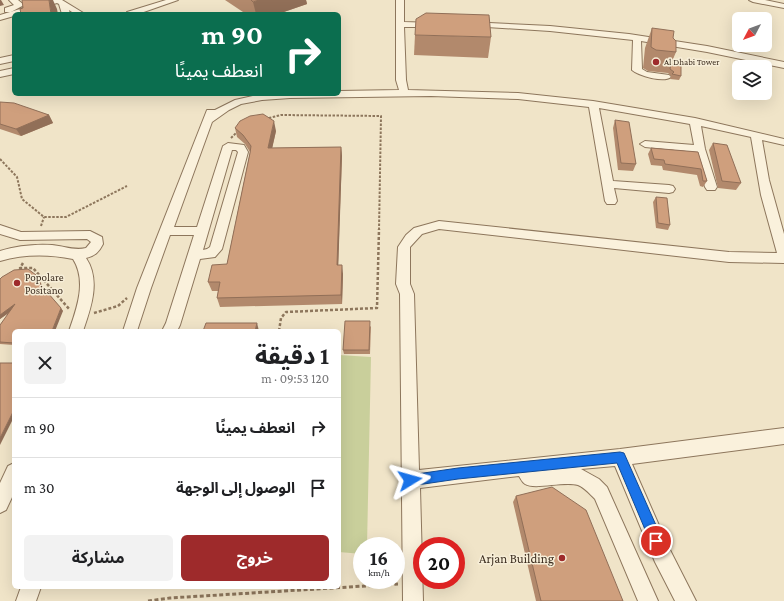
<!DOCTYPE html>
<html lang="ar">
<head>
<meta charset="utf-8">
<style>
  :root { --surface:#fff; --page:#f2f2f2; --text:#202124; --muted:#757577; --line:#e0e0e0; --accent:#9e2a2b }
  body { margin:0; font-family:"Crimson Pro","Noto Sans Arabic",serif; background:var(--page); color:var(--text); direction:rtl; height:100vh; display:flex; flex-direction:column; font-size:15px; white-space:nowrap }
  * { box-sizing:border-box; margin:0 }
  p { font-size:13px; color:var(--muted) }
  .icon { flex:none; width:22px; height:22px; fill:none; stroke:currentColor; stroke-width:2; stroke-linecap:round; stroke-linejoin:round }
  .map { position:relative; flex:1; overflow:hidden; direction:ltr }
  .sheet { position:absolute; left:12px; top:329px; width:329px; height:260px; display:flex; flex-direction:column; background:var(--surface); border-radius:6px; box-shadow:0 4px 16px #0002; direction:rtl }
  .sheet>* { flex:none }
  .banner { position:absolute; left:12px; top:12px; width:329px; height:84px; border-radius:6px; box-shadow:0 4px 16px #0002; direction:rtl; background:#0b6e4f; color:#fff; overflow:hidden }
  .needle { width:26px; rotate:229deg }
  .buttons { position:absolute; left:732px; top:12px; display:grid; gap:8px }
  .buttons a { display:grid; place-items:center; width:40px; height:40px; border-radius:6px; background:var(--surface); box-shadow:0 4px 16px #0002; font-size:20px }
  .speed { position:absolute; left:353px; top:537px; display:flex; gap:8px; font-size:20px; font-weight:700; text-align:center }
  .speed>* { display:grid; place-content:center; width:52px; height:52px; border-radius:50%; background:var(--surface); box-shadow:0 4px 16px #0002; line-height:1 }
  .speed small { font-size:10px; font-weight:400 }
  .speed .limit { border:6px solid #d22; background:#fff; color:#111 }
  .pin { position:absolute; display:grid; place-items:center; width:34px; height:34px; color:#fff; margin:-17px; border:2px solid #fff; border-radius:50%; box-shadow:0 1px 4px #0007 }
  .me { position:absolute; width:44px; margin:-22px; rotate:82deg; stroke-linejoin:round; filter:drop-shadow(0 0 3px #0008) }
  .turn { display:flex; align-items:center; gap:14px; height:84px; padding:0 12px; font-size:18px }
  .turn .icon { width:52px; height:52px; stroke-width:2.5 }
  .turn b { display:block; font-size:28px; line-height:34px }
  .round { display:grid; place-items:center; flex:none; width:42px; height:42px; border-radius:6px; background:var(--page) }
  .head { display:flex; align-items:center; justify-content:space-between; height:68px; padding:0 12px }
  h1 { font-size:24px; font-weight:700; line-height:30px }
  .primary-button { display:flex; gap:8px; margin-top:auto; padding:8px 12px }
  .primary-button a { flex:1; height:46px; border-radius:6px; background:var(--accent); color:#fff; font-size:16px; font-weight:700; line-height:46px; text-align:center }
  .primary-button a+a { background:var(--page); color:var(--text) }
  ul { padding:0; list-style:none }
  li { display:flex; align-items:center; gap:12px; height:60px; padding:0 12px; border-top:1px solid var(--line) }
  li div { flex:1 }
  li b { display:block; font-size:15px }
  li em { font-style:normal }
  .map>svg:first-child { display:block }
  .green { fill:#c9cf9b }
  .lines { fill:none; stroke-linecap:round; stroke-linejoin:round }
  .minor-casing { stroke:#8d765c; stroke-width:2 }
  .path-far2 { stroke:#8d765c; stroke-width:2; stroke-dasharray:2.5 1.5; stroke-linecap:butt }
  .path-far1 { stroke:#8d765c; stroke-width:2.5; stroke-dasharray:3 2; stroke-linecap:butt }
  .path { stroke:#8d765c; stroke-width:3; stroke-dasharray:4 2.5; stroke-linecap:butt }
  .minor { fill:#faf1dc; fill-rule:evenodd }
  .wall { fill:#b2896c }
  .shaded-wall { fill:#916f58 }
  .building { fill:#cf9f7d; stroke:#916f58 }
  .route { fill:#1a73e8; stroke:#114b97 }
  .poi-dot { fill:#9e2a2b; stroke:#f7eed8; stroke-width:1.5 }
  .labels { text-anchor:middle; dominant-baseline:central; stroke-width:3; stroke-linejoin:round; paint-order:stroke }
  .far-poi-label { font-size:9px; fill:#3d2e20; stroke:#f7eed8; text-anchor:start }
  .poi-label { font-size:11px; fill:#3d2e20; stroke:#f7eed8; text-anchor:start }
  .near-poi-label { font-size:13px; fill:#3d2e20; stroke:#f7eed8; text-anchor:end }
</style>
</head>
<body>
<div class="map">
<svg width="784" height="601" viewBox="0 0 784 601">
  <rect width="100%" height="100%" fill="#f0e4c8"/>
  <polygon class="green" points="339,355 371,357 367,546 362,546 362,554 339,552"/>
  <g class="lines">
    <g class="minor-casing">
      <g id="minor">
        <polygon points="9,0 18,0 24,5 11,12 5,12 5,8 14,5"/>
        <polygon points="50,0 62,0 85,14 75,14 69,10 70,14 62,14 59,4 57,3 21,14 14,14 14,16 0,20 0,15"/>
        <polygon points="166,0 178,0 138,14 126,14 127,12"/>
        <path d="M396,0H404V22L435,23L439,25L435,27H404L406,80L408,90L518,93L593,101L695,118L784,139V145L762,140L769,180L784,234V263L729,262L439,229L422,234L410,247V284L414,294L419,470L620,449L784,428V444L632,464L669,548L696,601H675L655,562L615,466L581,469L599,479L607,487L658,601H638L595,499C590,494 585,488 578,485C563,481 535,490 525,484C522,482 521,479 519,476L420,488L423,601H403L400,294L396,284L398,247L406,235L414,228L439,221L729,252L777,253L761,195L751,137L701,126L705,149L717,187L715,190H707L705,187L695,152L645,147L640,144L645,141L694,145L690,124L599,108L613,181L669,185L673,186L675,189L673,192L669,193L614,188L617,201L615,204H607L605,201L589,107L518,99L431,96L290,98L262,100L241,104L229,110L212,122L174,227H197L223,146L228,143L244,145L248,152L222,249L215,257L200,259L180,325L177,331H162L166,323L194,235H170L151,288L137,331H123L137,288L207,110H215L235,100L261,94H339V91L399,90L396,80ZM232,150H236L238,152L210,247L207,249L203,250Z"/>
        <polygon points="749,0 765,0 784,4 784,8 753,2"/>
        <path d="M468,22L550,26L629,34L707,46L784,62V68L707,52L641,41L642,69L647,72L669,75L671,77C664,83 639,76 632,70L633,40L550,31L471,26H468L467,24Z"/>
        <polygon points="14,55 14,61 0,64 0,58"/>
        <polygon points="14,68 14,74 0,77 0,71"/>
        <path d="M0,225L21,232L90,231L102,237L103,244C99,252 95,256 86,258C101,280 91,308 83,331H69C77,308 87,281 73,259C48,254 24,254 0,261V251C16,246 35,244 52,245C64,246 74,251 86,248L91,242L87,239L20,240L0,234Z"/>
        <polygon points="14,463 14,493 6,510 0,513 0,483 8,466"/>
        <polygon points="21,587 41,587 36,601 16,601"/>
      </g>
    </g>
    <g class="path-far2">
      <polyline points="265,119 281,115 381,116 379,230"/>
      <polyline points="231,138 239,130"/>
      <polyline points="0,159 17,177 22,199 44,217 66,217 127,186"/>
      <polyline points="41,226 44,217"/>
    </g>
    <g class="path-far1">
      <polyline points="23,263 20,268 33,268 70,310"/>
      <polyline points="94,313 118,306 127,298"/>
      <polyline points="279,331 281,318 286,312 377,308 379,229"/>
    </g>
    <polyline class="path" points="148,601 170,598 398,584"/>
    <use href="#minor" class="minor"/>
  </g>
  <g class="wall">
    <polygon points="225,0 306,0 307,4 278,14 246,14"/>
    <polygon points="652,28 673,38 676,52 671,64 681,76 679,80 670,79 671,76 668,73 668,72 668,73 648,71 643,68 645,48"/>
    <polygon points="415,35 491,37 488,58 414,55"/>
    <polygon points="0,102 49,115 53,123 21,136 0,129"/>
    <polygon points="615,120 636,164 633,171 618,170 613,128"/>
    <polygon points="235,128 276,131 272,148 341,147 342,156 338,265 343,274 342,304 220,307 217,298 218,291 212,291 208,282 227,264 250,152 245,144 237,137"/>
    <polygon points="713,143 741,183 736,190 718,188 709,150"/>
    <polygon points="651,148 698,152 707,181 703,187 700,186 697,175 663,170 662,166 651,165 648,154"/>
    <polygon points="656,197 670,225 668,230 656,228 653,202"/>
    <polygon points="38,277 43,287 63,311 14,331 14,345 0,344 0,325 10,312 0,319 0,279"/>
    <polygon points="371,326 370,354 344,354 343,350"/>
    <polygon points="516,496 623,601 536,601 513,502"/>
  </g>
  <g class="shaded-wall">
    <polygon points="0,0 1,0 4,5 0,6"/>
    <polygon points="49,0 53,0 57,9 58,14 51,14"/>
    <polygon points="259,0 306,0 307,4 278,14 256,14 253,2"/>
    <polygon points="49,115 53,123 21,136 16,129"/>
    <polygon points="274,121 276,131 270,158 268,148"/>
    <polygon points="341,147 342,156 338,274 337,265"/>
    <polygon points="342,265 343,274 342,304 341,295"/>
    <polygon points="15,304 17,307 0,319 0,315"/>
    <polygon points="61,308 63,311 55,331 52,331"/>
    <polygon points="257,323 259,331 255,331"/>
    <polygon points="14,410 14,417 0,445 0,438"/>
  </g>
  <g class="building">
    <polygon points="22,0 49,0 51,14 21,14 20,9 23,8"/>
    <polygon points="251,0 259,0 253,2"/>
    <polygon points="426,13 489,15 491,37 415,35 416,19"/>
    <polygon points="652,28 674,31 673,38 676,41 676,52 656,50 651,47"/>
    <polygon points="671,64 681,66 681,76 672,74 674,72 670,69"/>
    <polygon points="0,102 14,103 49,115 16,129 0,124"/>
    <polygon points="263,114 274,121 268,148 341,147 337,265 342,265 341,295 217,298 220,282 208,282 212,265 227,264 250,153 251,146 243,135 235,128 240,121 250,116"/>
    <polygon points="615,120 629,122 636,164 621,163"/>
    <polygon points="713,143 727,145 741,183 722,181"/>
    <polygon points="651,148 698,152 707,181 703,181 701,169 665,164 664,160 654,159"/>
    <polygon points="656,197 667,198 670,225 658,223"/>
    <polygon points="28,269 36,275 41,285 61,308 52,331 14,331 14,343 0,342 0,325 15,304 0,315 0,279 2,277 14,270"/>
    <polygon points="345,321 370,321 369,350 343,350"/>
    <polygon points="206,323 257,323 255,331 203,331"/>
    <polygon points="0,363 14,363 14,410 0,438"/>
    <polygon points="552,487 586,510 623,601 541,601 516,496"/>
  </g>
  <polygon class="route" points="620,452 624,453 663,541 661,546 656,547 652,546 617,463 458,479 410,486 406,485 404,480 406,476 410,475 458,468"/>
  <g class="poi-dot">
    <circle cx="656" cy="62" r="4"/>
    <circle cx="17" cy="283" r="4"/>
    <circle cx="562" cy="558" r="4"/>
  </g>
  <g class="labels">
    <g class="far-poi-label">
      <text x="664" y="62">Al Dhabi Tower</text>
    </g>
    <g class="poi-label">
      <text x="25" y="277">Popolare<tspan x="25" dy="13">Positano</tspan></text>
    </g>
    <g class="near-poi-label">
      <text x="554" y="558">Arjan Building</text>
    </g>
  </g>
</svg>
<div class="buttons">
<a><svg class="needle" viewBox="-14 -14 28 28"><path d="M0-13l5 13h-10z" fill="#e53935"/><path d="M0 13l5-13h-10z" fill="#757577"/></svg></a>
<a><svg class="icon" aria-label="layers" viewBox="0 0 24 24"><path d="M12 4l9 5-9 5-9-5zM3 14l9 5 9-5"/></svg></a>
</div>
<div class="speed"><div>16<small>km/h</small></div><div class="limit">20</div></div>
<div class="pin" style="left:656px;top:541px;background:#d93025"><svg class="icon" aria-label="arrive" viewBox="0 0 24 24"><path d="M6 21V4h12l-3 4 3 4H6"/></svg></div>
<svg class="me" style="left:410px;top:480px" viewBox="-20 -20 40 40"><path d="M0-17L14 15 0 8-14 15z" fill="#1a73e8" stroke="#fff" stroke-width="4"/></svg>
<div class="banner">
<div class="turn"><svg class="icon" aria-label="right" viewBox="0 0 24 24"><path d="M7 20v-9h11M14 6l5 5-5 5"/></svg><div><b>90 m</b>انعطف يمينًا</div></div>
</div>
<section class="sheet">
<div class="head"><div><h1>1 دقيقة</h1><p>120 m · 09:53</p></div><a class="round"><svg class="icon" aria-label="close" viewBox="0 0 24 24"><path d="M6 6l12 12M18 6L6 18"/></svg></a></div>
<ul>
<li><svg class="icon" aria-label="right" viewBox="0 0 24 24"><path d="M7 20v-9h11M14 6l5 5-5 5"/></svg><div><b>انعطف يمينًا</b></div><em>90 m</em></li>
<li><svg class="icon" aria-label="arrive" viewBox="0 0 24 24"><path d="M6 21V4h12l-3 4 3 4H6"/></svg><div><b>الوصول إلى الوجهة</b></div><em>30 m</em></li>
</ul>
<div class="primary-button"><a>خروج</a><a>مشاركة</a></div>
</section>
</div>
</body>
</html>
